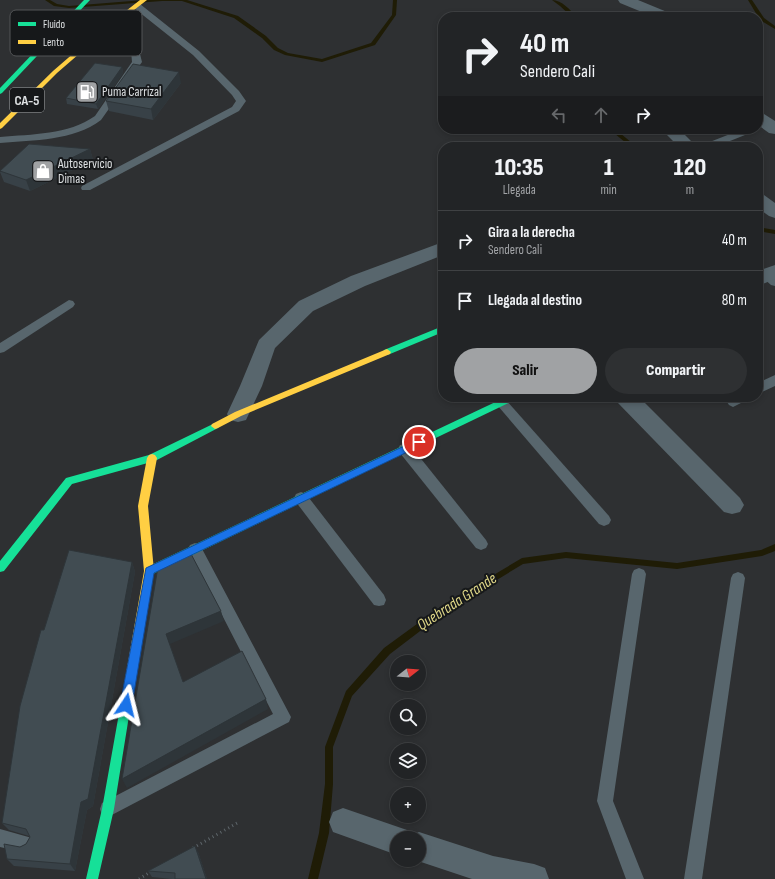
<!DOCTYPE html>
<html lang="es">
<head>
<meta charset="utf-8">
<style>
  :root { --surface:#222426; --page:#2e3032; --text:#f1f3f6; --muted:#a2a4a7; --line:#3f4143; --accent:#a0a2a4 }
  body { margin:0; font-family:"Sofia Sans Condensed",sans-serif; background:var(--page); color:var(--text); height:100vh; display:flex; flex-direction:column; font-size:15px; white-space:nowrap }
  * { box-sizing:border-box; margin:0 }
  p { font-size:13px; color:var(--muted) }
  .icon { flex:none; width:22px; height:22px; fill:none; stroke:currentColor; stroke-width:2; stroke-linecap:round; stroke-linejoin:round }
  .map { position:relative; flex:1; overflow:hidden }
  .sheet { position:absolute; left:438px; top:142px; width:325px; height:260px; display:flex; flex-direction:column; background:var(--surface); border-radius:16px; box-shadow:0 2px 6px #0003,0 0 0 1px var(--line) }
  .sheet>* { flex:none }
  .banner { position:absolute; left:438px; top:12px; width:325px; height:122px; border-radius:16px; box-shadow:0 2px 6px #0003,0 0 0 1px var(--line); background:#222426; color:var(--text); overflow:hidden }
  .needle { width:26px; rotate:73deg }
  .controls { position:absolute; left:390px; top:655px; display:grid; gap:8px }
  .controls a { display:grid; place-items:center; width:36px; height:36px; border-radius:50%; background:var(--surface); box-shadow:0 2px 6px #0003,0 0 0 1px var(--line); font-size:20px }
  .pin { position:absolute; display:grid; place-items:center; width:34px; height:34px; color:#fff; margin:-17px; border:2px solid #fff; border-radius:50%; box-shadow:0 1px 4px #0007 }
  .me { position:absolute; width:44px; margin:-22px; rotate:10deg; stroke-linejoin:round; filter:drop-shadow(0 0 3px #0008) }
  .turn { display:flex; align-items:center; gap:14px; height:84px; padding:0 16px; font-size:18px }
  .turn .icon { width:52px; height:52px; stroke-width:2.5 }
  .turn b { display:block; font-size:28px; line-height:34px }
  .lanes { display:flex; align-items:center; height:38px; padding:0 16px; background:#0003; justify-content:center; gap:20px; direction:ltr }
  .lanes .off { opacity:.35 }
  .eta { display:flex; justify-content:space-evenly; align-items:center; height:68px; text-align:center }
  .eta b { font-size:24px; font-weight:800; line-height:28px }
  .action { display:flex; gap:8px; margin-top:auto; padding:8px 16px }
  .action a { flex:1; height:46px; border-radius:24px; background:var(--accent); color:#111; font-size:16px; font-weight:800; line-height:46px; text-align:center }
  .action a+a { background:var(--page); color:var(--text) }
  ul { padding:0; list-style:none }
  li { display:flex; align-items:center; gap:12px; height:60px; padding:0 16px; border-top:1px solid var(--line) }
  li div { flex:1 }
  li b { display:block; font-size:15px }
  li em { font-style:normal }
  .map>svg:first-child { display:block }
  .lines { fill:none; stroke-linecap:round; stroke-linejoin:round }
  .stream { fill:#1f1c06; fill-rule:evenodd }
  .path { stroke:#5e666b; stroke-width:3; stroke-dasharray:1 3.5; stroke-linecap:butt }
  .lane { fill:#58666d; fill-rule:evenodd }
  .street { fill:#58666d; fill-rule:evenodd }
  .fast { fill:#16e098; fill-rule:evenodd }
  .slow { fill:#ffcf43; fill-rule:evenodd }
  .wall { fill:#384147 }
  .shaded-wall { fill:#2e3539 }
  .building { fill:#414c52; stroke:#2e3539 }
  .route { fill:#1a73e8; stroke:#114b97 }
  .labels { text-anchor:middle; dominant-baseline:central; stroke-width:4; stroke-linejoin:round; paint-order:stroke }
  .far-poi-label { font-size:13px; fill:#dde0e2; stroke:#16181a; text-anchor:start }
  .shield { fill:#16181a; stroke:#a1a4a6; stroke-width:1 }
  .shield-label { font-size:14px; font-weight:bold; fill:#dde0e2 }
  .water-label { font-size:16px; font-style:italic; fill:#ded687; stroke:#16181a }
  .key { fill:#16181a; stroke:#525456; stroke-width:1 }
  .key-label { font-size:11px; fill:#dde0e2 }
</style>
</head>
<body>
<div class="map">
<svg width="775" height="879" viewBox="0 0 775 879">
  <rect width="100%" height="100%" fill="#2e3032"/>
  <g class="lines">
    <g class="stream">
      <polygon points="45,0 50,0 57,4 69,6 144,0 187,0 238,16 266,36 278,48 288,53 322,59 371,43 392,15 393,0 397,0 396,15 375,45 322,62 285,55 274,50 262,38 234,18 182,1 162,1 69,8 54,6"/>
      <path d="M552,0C562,0 570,10 577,17H572L560,6Z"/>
      <polygon points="748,0 752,0 764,18 775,26 775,29 760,20"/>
      <polygon points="609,129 615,129 637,147 631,147"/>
      <polygon points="758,227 775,230 775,234 758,231"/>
      <polygon points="775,544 775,551 762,556 677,569 566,558 523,564 449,609 390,654 352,696 333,747 333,784 329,833 318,879 308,879 319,833 325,784 325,747 346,691 384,648 443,605 522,558 566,552 677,563 761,550"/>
    </g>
    <g class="path">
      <polyline points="193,848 239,822"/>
      <polyline points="139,879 152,871"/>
    </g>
    <g class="lane">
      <polygon points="137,3 140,4 199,51 239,91 246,101 239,111 90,190 82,190 81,188 82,186 232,107 236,101 232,95 193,55 134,8 133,6"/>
      <path d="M117,18L120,19L139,50L142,62L101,120C73,141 34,140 0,143V137C32,134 68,135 95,116L132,62L131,50L113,21Z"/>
      <polygon points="743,129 757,129 755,131 715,147 701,147 702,145"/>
      <polygon points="767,272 775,276 775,286 771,285 761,276 763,273"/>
      <polygon points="69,300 73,301 75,304 73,307 4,352 0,353 0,343"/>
      <polygon points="775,375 775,386 758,394 758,383"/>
      <polygon points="732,397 749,397 747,400 733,407 729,405 727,402"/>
      <polygon points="502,398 506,400 609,516 611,520 609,524 604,526 599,524 498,406 496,403 498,400"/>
      <polygon points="405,444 410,445 486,540 488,544 486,548 481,550 476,548 400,453 398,449 400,445"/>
      <polygon points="301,492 306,494 384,595 386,600 384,605 379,606 374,605 296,502 294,498 296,494"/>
      <polygon points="195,543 200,545 291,717 289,722 108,817 102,815 100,809 102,803 273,714 188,549 190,545"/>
      <polygon points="639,568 644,570 646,574 613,801 644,879 626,879 597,801 632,574 634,570"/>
      <polygon points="738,572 743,574 745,578 702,879 684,879 731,578 733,574"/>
      <polygon points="0,829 32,838 35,844 32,850 26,853 0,847"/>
    </g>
    <g class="street">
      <polygon points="618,0 638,0 672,14 674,17 654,17 620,3"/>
      <polygon points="758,112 764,114 775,121 775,134 769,133 758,125"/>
      <polygon points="661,129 679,129 697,147 679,147"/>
      <polygon points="758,193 764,195 775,203 775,218 769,216 758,208"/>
      <polygon points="443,242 443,255 365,286 313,311 275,348 262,386 246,420 238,422 230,420 227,414 240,386 259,340 299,301 351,276"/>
      <polygon points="775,265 775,279 758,286 758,271"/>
      <polygon points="615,397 639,397 740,498 744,505 740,512 732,514 724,512 618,403"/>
      <polygon points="343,808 407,830 410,836 419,832 493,856 534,864 545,868 549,879 472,879 415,860 419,860 419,838 397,838 397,855 333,832 329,822 333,812"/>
    </g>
    <g class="fast">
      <polygon points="84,0 90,0 2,93 0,94 0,88"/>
      <polygon points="443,326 443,332 390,354 387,355 383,352 384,350"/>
      <polygon points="506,397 518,397 517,399 153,574 149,575 145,574 144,571 145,568"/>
      <polygon points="215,423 219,426 218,428 155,461 72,484 4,571 0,572 0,561 66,478 149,455"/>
      <polygon points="128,686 132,687 133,691 114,809 98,879 86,879 102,809 123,691 124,687"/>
    </g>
    <g class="slow">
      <polygon points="140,0 147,0 94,41 57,73 2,128 0,129 0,123 53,71 90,39"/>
      <polygon points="387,349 391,352 390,354 241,416 218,428 215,429 211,426 212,424 235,412"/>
      <polygon points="152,454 155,455 157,458 148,506 154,571 133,691 132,695 128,696 124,695 123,691 144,571 138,506 147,458 149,455"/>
    </g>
  </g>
  <g class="wall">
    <polygon points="122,67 123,73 98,109 67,104 66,98"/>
    <polygon points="181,83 153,120 109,111 106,101"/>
    <polygon points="90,149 93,160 30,191 4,182 0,172"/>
    <polygon points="132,562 135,572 93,806 87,810 75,871 14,866 7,859 20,847 26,844 30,837 29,836 9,830 2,823"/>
    <polygon points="198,852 207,879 172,879 152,877 148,871"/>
  </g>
  <g class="shaded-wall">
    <polygon points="122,67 123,73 98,109 96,104"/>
    <polygon points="179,72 181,83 153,120 151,109"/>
    <polygon points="90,149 93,160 30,191 26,180"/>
    <polygon points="132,562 135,572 93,806 87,810 75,871 70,864 81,802"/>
    <polygon points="221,611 224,621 170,644 166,634"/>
    <polygon points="266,699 268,709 127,788 122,779"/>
    <polygon points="195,846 198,852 207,879 206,879"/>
  </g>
  <g class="building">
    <polygon points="95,63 122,67 96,104 66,98"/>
    <polygon points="133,64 179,72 151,109 106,101"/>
    <polygon points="29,144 90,149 26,180 0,171"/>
    <polygon points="69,550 132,562 88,799 81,802 70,864 7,859 4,844 20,847 26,844 30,837 26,829 2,823 20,706 41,630 44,630"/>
    <polygon points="190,552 221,611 166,634 183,682 242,651 266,699 122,779 158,567"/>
    <polygon points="195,846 206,879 175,879 175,873 148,871"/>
  </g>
  <polygon class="route" points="419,439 423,442 422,445 154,573 132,705 130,708 126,710 122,708 120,705 146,568"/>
  <defs>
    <g id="fuel-square" transform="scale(1.15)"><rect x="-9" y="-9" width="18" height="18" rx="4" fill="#a0a2a4" stroke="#16181a"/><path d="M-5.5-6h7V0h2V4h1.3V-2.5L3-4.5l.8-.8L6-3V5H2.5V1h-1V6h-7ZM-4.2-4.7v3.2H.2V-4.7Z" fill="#fff"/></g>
    <g id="shop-square" transform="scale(1.15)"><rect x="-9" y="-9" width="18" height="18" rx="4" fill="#a0a2a4" stroke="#16181a"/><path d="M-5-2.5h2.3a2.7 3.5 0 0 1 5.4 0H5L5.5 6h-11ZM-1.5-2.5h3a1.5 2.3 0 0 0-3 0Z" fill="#fff"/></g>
  </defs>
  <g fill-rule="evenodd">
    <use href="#fuel-square" x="87" y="92"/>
    <use href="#shop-square" x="43" y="171"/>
  </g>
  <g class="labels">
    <g class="far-poi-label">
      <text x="102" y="92">Puma Carrizal</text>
      <text x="58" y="164">Autoservicio<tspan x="58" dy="15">Dimas</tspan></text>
    </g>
    <rect class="shield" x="10" y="88" width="34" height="24" rx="3"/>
    <g class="shield-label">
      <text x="27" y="100">CA-5</text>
    </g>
    <g class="water-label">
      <text transform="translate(457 602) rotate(-33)">Quebrada Grande</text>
    </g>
  </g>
  <rect x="10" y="10" width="132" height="46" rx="6" class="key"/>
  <rect x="18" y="22" width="18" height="4" fill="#16e098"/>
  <rect x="18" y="40" width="18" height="4" fill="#ffcf43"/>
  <g class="key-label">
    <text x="43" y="28">Fluido</text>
    <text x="43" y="46">Lento</text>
  </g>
</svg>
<div class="controls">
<a><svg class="needle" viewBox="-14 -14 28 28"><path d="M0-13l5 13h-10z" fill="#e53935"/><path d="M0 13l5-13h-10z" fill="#a2a4a7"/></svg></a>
<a><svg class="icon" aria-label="search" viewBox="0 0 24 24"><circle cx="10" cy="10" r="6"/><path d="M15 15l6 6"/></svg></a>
<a><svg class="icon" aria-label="layers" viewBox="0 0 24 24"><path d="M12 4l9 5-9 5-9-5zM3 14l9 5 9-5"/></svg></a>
<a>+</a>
<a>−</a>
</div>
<div class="pin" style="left:419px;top:442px;background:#d93025"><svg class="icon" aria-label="arrive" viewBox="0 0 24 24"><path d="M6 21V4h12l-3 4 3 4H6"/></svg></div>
<svg class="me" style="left:126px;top:705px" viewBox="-20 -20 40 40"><path d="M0-17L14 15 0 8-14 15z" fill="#1a73e8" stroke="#fff" stroke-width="4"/></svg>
<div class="banner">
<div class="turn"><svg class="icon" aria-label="right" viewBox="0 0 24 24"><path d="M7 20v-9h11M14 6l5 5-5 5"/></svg><div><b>40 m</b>Sendero Cali</div></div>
<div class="lanes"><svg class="icon off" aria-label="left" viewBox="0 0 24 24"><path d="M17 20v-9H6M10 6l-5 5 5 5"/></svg><svg class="icon off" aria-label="ahead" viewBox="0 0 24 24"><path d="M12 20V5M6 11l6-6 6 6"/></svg><svg class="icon" aria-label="right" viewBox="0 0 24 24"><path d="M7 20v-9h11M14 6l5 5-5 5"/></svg></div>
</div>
<section class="sheet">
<div class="eta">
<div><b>10:35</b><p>Llegada</p></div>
<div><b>1</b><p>min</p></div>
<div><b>120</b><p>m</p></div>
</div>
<ul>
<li><svg class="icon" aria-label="right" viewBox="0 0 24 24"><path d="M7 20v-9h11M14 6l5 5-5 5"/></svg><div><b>Gira a la derecha</b><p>Sendero Cali</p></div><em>40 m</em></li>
<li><svg class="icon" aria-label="arrive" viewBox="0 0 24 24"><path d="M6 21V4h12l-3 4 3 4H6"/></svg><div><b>Llegada al destino</b></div><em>80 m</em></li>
</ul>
<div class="action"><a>Salir</a><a>Compartir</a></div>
</section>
</div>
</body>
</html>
